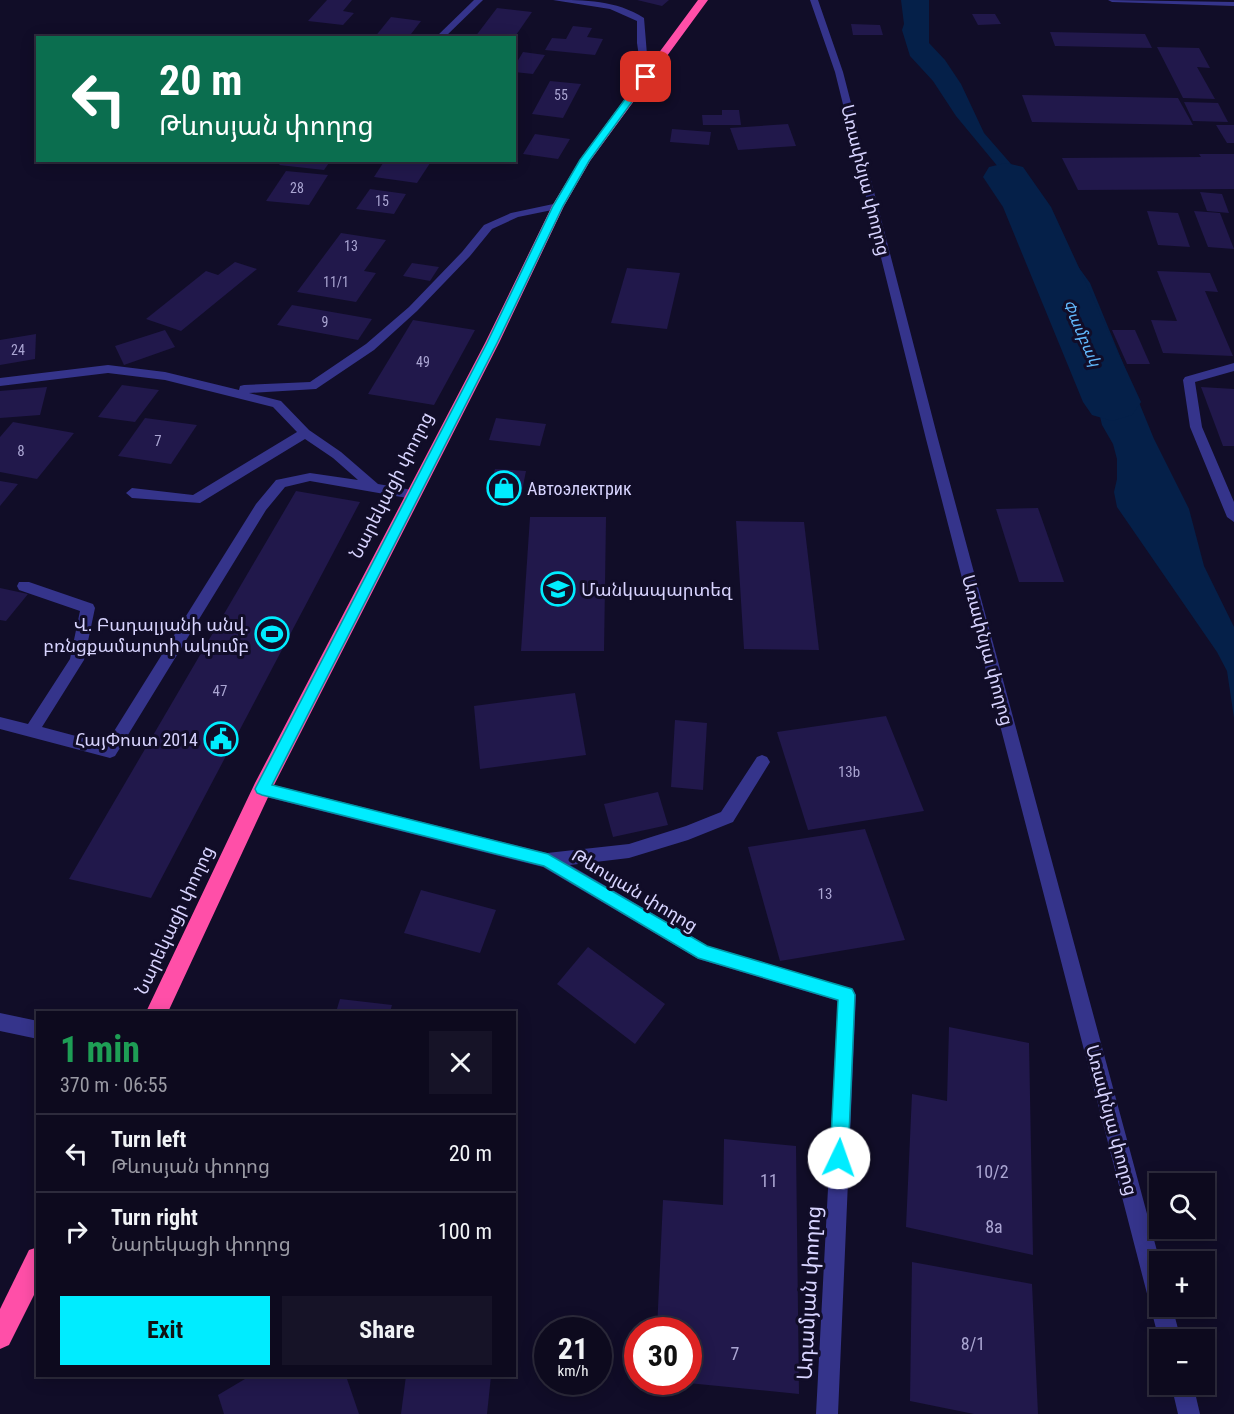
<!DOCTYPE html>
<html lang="en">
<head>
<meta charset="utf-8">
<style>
  :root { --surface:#0d0a1e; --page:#161327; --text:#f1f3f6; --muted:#9a9aa4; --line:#2d2b3c; --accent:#00ecff }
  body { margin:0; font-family:"Roboto Condensed","Noto Sans Armenian",sans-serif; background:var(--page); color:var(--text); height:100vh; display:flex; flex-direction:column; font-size:22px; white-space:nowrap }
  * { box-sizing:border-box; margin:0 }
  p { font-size:20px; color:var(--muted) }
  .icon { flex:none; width:33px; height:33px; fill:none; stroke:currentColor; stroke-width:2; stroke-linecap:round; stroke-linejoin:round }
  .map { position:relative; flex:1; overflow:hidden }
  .details { position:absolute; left:36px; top:1011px; width:480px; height:366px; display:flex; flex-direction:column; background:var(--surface); border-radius:0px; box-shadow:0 3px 15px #0003,0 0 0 2px var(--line) }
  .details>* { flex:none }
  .guide { position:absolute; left:36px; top:36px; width:480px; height:126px; border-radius:0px; box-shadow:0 3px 15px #0003,0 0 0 2px var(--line); background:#0b6e4f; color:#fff; overflow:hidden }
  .fabs { position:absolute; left:1149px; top:1173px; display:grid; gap:12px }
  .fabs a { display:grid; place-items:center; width:66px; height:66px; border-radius:0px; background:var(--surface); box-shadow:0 3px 15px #0003,0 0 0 2px var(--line); font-size:30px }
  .speed { position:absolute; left:534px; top:1317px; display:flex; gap:12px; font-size:30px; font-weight:700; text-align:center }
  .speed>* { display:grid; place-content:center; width:78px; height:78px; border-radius:50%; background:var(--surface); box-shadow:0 3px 15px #0003,0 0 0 2px var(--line); line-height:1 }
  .speed small { font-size:15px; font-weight:400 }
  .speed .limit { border:9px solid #d22; background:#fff; color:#111 }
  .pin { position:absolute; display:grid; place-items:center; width:51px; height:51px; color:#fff; margin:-26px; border-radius:12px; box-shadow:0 3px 9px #0006 }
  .me { position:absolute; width:66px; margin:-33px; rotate:3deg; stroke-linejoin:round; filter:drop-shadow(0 0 4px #0008) }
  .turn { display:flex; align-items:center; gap:21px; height:126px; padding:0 24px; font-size:27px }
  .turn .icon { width:78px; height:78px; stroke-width:2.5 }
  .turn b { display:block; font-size:42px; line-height:51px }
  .round { display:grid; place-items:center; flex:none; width:63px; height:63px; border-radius:0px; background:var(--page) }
  .summary { display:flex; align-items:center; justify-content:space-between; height:102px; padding:0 24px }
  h1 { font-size:36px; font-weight:700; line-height:45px; color:#1e9e55 }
  .cta { display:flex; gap:12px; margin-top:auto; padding:12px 24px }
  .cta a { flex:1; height:69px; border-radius:0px; background:var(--accent); color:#111; font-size:24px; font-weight:700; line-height:69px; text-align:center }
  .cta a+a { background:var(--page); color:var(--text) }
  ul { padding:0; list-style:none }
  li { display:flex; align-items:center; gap:18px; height:78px; padding:0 24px; border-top:2px solid var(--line) }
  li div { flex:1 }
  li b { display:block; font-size:22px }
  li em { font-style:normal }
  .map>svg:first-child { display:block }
  .water { fill:#052049 }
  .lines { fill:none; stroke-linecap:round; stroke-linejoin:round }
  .river { fill:#052049; fill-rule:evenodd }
  .building { fill:#21184b }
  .minor { fill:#35348b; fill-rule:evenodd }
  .highway { fill:#ff4fa8; fill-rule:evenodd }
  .route { fill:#00ecff; stroke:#0099a6; stroke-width:1.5 }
  .labels { text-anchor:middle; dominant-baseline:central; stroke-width:6; stroke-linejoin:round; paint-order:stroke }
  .far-number-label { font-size:14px; fill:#aaa5d2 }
  .number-label { font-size:15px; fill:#aaa5d2 }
  .far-water-label { font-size:16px; font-style:italic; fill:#62baff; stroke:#110d28 }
  .street-label { font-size:18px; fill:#d8d4ff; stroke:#110d28 }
  .poi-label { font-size:18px; fill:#d8d4ff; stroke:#110d28; text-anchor:start }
  .near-number-label { font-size:18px; fill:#aaa5d2 }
  .near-street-label { font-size:21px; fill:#d8d4ff; stroke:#110d28 }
</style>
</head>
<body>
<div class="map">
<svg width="1234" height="1414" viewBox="0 0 1234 1414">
  <rect width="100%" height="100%" fill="#110d28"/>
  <polygon class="water" points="901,0 929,0 929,43 945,60 961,84 984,133 1032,188 1045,221 1090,283 1154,439 1189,509 1204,566 1234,627 1234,718 1227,671 1217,652 1117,507 1114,492 1117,479 1117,459 1113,444 1102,425 1093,387 1077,360 1079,338 1074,322 1075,307 1071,296 1058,269 1024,232 1018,206 999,168 956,116 933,81 910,56 902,30 904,24"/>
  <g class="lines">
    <polygon class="river" points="1006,163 1023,167 1051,207 1141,402 1132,415 1112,421 1092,415 1083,402 1003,207 983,177 989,167"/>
  </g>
  <g class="building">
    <polygon points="327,0 352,0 343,11 354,13 343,25 308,21"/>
    <polygon points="637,0 669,0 662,6"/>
    <polygon points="497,8 532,12 514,38 475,37"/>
    <polygon points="972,14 995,14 1001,24 978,25"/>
    <polygon points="391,17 421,21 408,38 374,38"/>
    <polygon points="851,24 880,25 883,35 853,35"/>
    <polygon points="573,26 592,28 587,37 603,39 595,55 545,50 552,38 566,39"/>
    <polygon points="1050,32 1145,34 1152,48 1055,46"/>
    <polygon points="1157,47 1199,48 1210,68 1197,67 1215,99 1183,98"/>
    <polygon points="523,52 545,55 533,74 514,72 514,67"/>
    <polygon points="550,81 581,84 563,118 532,114"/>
    <polygon points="1022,95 1178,98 1193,125 1032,122"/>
    <polygon points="1184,102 1218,103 1228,122 1193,121"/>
    <polygon points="722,110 739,110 741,125 703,125 702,115 722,115"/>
    <polygon points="788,124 796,146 738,150 730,128"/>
    <polygon points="1216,125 1234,125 1234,143 1227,143"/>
    <polygon points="672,129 711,132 709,145 670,142"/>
    <polygon points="535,134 570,139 558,159 523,154"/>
    <polygon points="1199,154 1234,154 1234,189 1078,190 1062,158 1201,157"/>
    <polygon points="283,160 331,160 324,170 279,165"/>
    <polygon points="385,160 432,160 417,183 374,177"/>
    <polygon points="286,171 328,175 309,205 266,201"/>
    <polygon points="370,189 406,194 394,214 356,209"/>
    <polygon points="1200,192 1222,194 1229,213 1207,211"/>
    <polygon points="1147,211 1178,213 1190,247 1158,245"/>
    <polygon points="1194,211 1220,213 1234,249 1208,247"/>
    <polygon points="341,233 386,240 364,271 376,273 356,302 297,292"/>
    <polygon points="235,262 257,269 181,331 146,319 206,271 218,275"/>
    <polygon points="412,263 439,267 430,281 403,276"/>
    <polygon points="627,268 680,273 667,329 611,323"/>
    <polygon points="1157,271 1210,273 1218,292 1205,291 1233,356 1163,353 1151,320 1177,321"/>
    <polygon points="292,305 372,319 358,340 277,325"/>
    <polygon points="413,320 475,330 434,405 368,394"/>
    <polygon points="165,330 175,347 124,365 115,346"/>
    <polygon points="1112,330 1135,330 1150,364 1127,364"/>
    <polygon points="36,334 35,359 0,365 0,340"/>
    <polygon points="122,385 159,390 135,422 98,417"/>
    <polygon points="47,387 40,415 0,418 0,391"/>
    <polygon points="1201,387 1234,389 1234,446 1223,446"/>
    <polygon points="145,418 197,425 171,464 118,456"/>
    <polygon points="496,418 546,424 540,446 489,440"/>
    <polygon points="13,422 74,433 37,479 0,472 0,437"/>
    <polygon points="495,469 526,471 521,496 489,494"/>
    <polygon points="0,481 18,484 0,506"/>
    <polygon points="296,491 360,502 151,898 69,879"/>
    <polygon points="1038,508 1064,582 1019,582 996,509"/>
    <polygon points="530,517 606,517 604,651 521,651"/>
    <polygon points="736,521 804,522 819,650 744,649"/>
    <polygon points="0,588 28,594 6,621 0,620"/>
    <polygon points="575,693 586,755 480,769 474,706"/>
    <polygon points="886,716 924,811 808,830 777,732"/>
    <polygon points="675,720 707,723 703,790 671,787"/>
    <polygon points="658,792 668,825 613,837 604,804"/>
    <polygon points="865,829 905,940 780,961 748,847"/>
    <polygon points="421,890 496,910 480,953 404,933"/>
    <polygon points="588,947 665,1004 635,1044 557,984"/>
    <polygon points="340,999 392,1005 390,1012 336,1012"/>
    <polygon points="949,1027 1029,1043 1033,1255 906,1227 912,1094 947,1101"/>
    <polygon points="724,1139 796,1146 799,1394 688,1383 688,1330 657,1330 663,1200 723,1205"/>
    <polygon points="912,1262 1032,1284 1038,1414 974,1414 910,1401"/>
    <polygon points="250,1376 346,1376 359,1414 224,1414 218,1395"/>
    <polygon points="406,1376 491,1376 487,1414 401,1414"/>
  </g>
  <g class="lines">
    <g class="minor">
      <polygon points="474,0 483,0 444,38 435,38"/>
      <path d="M553,0C585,0 616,0 644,18L649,79L642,77L637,43V21L610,9Z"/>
      <polygon points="810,0 818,0 843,72 938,439 1160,1262 1160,1306 1172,1306 1181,1340 1159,1340 926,439 835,72"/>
      <polygon points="1108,0 1234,2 1234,6 1112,2"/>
      <polygon points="338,160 348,160 348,161 343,164"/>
      <polygon points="558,203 562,204 562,208 518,217 492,229 470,256 417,311 374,350 316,389 249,393 281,401 309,430 341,452 378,484 418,491 419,494 418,497 413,499 310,481 285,487 266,510 115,756 110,758 0,729 0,717 28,724 70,659 80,611 19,590 17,586 19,582 29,582 93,604 95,608 84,660 42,727 106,744 256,504 276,480 281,479 310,473 358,480 333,458 305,439 200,503 132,498 126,493 132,488 193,495 297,432 273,407 165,380 108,373 0,386 0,378 108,365 165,372 239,390 240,386 244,385 310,382 366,344 409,307 462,252 484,225 511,213"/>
      <polygon points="1234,363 1234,371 1195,382 1202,427 1234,502 1234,522 1227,517 1190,427 1183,380 1185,377"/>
      <polygon points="762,755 767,757 770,762 733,822 688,840 629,858 570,865 708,946 853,989 856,995 838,1414 816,1414 838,1001 698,959 543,867 262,796 256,794 254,789 256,784 262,782 547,853 629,844 686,826 721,812 757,757"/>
      <polygon points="0,1013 38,1021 38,1039 0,1031"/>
      <polygon points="1171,1384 1193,1384 1200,1414 1178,1414"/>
    </g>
    <g class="highway">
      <polygon points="698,0 708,0 590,161 564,206 499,343 270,793 168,1012 146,1012 255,783 485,343 552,206 581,158"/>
      <polygon points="38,1247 38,1287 9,1345 0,1349 0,1309 29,1250"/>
    </g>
  </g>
  <polygon class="route" points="643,75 650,77 589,161 563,206 497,343 272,785 548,854 707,946 852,989 855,995 848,1158 845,1164 839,1167 833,1164 830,1158 838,1000 698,958 544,866 262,795 257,793 255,789 487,343 553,206 580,160"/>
  <defs>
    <g id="shop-ring" transform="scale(1.725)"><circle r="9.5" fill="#110d28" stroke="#00ecff" stroke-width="1.5"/><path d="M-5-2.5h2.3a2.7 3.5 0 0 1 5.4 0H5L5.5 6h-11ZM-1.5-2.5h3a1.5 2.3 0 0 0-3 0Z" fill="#00ecff"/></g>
    <g id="school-ring" transform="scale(1.725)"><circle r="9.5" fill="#110d28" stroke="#00ecff" stroke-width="1.5"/><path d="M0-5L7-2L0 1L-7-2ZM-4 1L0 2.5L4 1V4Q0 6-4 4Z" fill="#00ecff"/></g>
    <g id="stadium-ring" transform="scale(1.725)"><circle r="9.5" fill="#110d28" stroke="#00ecff" stroke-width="1.5"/><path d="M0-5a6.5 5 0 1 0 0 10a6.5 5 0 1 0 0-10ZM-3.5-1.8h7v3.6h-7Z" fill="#00ecff"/></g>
    <g id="civic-ring" transform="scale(1.725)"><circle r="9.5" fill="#110d28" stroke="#00ecff" stroke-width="1.5"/><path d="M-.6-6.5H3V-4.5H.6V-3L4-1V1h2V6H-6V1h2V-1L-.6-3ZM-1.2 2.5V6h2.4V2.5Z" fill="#00ecff"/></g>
  </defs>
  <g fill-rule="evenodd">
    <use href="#shop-ring" x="504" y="488"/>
    <use href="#school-ring" x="558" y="589"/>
    <use href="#stadium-ring" x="272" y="634"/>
    <use href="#civic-ring" x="221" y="739"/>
  </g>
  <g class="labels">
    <g class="far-number-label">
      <text x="561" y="95">55</text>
      <text x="297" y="188">28</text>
      <text x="382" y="201">15</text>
      <text x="351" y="246">13</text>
      <text x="336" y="282">11/1</text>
      <text x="325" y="322">9</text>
      <text x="18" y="350">24</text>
      <text x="423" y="362">49</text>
    </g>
    <g class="number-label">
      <text x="158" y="441">7</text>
      <text x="21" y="451">8</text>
      <text x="220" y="691">47</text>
      <text x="849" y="772">13b</text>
      <text x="825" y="894">13</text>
    </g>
    <g class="far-water-label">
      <text transform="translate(1082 333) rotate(66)">Փամբակ</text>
    </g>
    <g class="street-label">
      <text transform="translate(866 180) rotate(76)">Առափնյա փողոց</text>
      <text transform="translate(391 485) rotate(-63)">Նարեկացի փողոց</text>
      <text transform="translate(988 650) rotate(75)">Առափնյա փողոց</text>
      <text transform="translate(635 890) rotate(31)">Թևոսյան փողոց</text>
      <text transform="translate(174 920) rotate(-65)">Նարեկացի փողոց</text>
      <text transform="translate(1112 1120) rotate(75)">Առափնյա փողոց</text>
    </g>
    <g class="poi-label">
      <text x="527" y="488">Автоэлектрик</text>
      <text x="581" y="589">Մանկապարտեզ</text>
      <text x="249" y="624" text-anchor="end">Վ. Բադալյանի անվ.<tspan x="249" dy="21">բռնցքամարտի ակումբ</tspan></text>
      <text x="198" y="739" text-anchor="end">ՀայՓոստ 2014</text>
    </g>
    <g class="near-number-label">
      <text x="992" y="1171">10/2</text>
      <text x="769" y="1180">11</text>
      <text x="994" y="1226">8a</text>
      <text x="973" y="1343">8/1</text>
      <text x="735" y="1353">7</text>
    </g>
    <g class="near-street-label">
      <text transform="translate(809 1293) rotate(-87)">Ադամյան փողոց</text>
    </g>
  </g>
</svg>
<div class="fabs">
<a><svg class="icon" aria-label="search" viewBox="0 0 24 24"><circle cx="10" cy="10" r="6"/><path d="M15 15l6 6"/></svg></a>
<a>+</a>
<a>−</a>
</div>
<div class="speed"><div>21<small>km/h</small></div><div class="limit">30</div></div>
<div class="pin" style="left:646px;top:77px;background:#d93025"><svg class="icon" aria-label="arrive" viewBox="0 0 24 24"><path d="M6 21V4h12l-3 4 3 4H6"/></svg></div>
<svg class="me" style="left:839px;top:1158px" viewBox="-20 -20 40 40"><circle r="19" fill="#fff"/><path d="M0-13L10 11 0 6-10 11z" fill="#00ecff"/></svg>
<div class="guide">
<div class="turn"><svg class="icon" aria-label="left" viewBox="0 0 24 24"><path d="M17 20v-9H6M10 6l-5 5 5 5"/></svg><div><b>20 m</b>Թևոսյան փողոց</div></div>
</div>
<section class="details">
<div class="summary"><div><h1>1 min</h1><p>370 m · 06:55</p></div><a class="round"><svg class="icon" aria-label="close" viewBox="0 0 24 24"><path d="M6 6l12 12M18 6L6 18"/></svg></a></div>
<ul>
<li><svg class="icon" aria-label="left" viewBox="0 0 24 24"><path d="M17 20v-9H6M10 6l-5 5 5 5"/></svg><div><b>Turn left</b><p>Թևոսյան փողոց</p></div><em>20 m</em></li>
<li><svg class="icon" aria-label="right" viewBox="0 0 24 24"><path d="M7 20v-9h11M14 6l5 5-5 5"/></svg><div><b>Turn right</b><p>Նարեկացի փողոց</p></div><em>100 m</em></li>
</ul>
<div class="cta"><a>Exit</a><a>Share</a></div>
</section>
</div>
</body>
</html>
